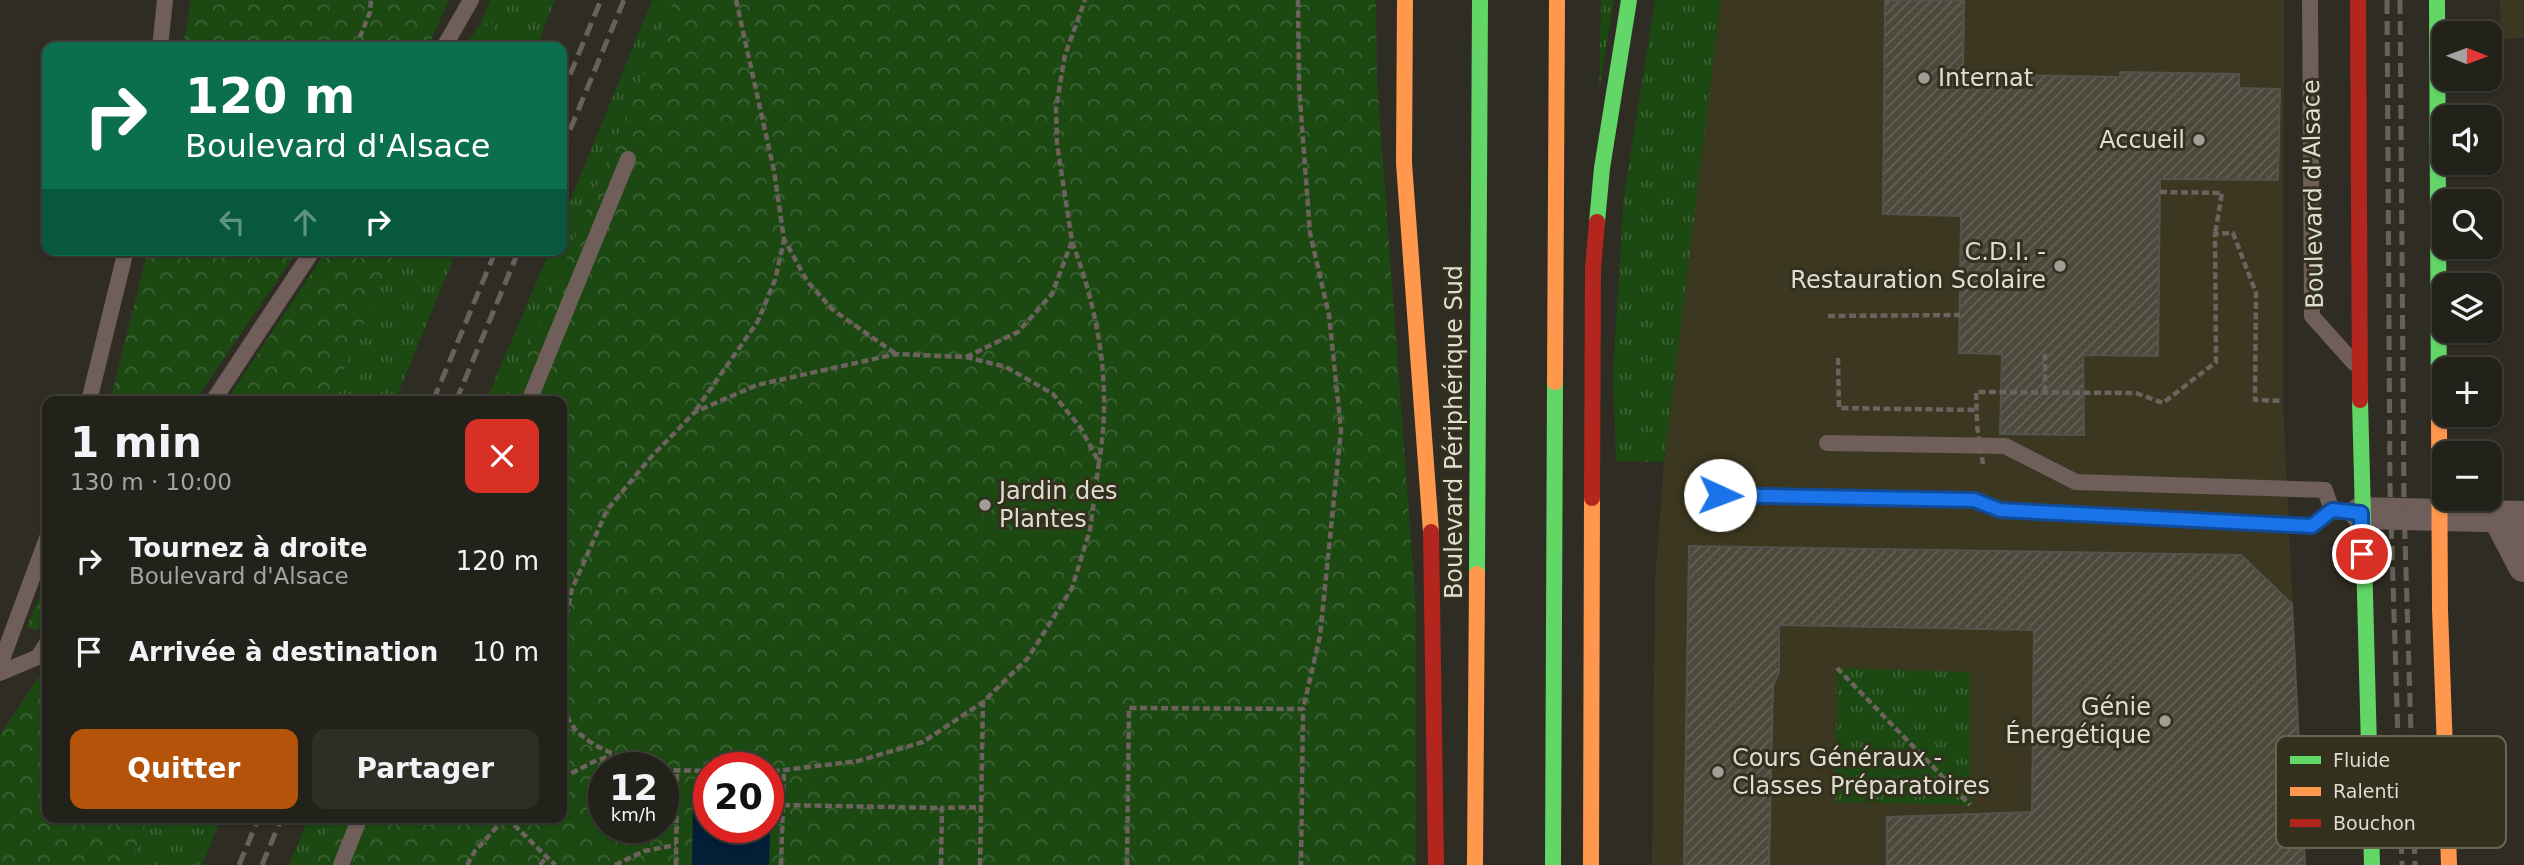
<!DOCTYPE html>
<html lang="fr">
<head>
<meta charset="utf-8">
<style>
  :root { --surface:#22211a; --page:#2e2e27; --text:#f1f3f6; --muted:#a2a3a2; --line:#3f3e39; --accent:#b45309 }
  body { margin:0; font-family:"DejaVu Sans",sans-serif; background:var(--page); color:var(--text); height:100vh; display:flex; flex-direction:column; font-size:26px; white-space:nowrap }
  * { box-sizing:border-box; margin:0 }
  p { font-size:23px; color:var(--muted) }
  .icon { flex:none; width:38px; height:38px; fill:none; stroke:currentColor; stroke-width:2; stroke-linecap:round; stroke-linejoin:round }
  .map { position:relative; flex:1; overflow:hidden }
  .sheet { position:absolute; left:42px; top:396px; width:525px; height:427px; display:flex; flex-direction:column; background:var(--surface); border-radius:14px; box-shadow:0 2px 5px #0004,0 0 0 2px var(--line) }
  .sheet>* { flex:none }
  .hud { position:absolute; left:42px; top:42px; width:525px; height:214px; border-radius:14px; box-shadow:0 2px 5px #0004,0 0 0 2px var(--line); background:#0b6e4f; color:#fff; overflow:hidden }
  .needle { width:46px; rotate:91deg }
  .controls { position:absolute; left:2432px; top:21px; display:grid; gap:14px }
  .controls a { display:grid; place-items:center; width:70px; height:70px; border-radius:14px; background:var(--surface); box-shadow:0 2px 5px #0004,0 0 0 2px var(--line); font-size:35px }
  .speed { position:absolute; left:588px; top:752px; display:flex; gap:14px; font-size:35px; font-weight:700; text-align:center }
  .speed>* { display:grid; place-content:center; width:91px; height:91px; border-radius:50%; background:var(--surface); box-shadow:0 2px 5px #0004,0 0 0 2px var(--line); line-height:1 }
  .speed small { font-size:18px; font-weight:400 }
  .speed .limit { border:10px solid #d22; background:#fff; color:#111 }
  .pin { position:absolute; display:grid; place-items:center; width:60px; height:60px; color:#fff; margin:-30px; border:4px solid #fff; border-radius:50%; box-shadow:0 2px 7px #0007 }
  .me { position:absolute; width:77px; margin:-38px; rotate:92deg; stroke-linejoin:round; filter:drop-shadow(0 0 5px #0008) }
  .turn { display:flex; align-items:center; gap:24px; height:147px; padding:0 28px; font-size:32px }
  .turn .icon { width:91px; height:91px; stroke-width:2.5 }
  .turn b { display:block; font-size:49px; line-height:60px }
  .lanes { display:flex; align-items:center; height:66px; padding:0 28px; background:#0003; justify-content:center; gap:35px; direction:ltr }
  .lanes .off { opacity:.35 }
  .round { display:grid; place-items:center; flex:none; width:74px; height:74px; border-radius:14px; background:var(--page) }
  .summary { display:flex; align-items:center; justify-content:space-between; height:119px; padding:0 28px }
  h1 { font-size:42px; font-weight:700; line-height:52px }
  .primary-button { display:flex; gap:14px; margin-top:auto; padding:14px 28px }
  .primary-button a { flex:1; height:80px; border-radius:14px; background:var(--accent); color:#fff; font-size:28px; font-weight:700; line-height:80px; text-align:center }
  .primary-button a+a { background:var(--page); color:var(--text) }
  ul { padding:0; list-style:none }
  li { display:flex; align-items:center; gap:21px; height:91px; padding:0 28px }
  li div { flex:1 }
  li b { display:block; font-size:26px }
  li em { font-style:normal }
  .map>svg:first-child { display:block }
  .built { fill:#3c3720 }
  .grass { fill:url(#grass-tufts) }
  .park { fill:url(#park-crowns); fill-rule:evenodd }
  .water { fill:#041e38 }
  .building { fill:url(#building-hatch); stroke:#54534b; stroke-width:2 }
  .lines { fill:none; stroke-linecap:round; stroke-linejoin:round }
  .path { stroke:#6d625e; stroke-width:4.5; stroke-dasharray:7 3.5; stroke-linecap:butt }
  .lane { stroke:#6f5e5a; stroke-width:16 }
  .street { stroke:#6f5e5a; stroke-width:32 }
  .fast { stroke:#63d668; stroke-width:16 }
  .slow { stroke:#ff974d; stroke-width:16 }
  .jam { stroke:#b3261e; stroke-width:16 }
  .rail { stroke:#6a605b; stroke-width:5; stroke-dasharray:14 7; stroke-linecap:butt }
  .path-bridge { stroke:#6d625e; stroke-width:4.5; stroke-dasharray:7 3.5; stroke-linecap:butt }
  .route-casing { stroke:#114b97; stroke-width:18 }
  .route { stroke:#1a73e8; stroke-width:12 }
  .poi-dot { fill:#a19f95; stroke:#33301e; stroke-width:2.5 }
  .labels { text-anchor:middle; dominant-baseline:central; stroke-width:6; stroke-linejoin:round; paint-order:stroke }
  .poi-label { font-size:24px; fill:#dfddd2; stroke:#33301e; text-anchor:start }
  .street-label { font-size:24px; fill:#dfddd2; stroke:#33301e }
  .key { fill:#33301e; stroke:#676454; stroke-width:2 }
  .key-label { font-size:19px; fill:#dfddd2 }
</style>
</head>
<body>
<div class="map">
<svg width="2524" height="865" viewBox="0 0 2524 865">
  <defs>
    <pattern id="grass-tufts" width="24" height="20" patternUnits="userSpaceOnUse" patternTransform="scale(1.75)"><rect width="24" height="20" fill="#1c4912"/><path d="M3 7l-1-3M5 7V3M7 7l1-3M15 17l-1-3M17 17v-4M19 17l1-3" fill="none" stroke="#3d6334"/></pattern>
    <pattern id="park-crowns" width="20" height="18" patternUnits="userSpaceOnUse" patternTransform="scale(1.75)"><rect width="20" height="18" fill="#1c4912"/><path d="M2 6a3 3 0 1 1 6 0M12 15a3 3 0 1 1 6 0" fill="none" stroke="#3d6334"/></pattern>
    <pattern id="building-hatch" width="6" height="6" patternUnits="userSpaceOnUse" patternTransform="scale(1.75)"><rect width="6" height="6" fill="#4b483c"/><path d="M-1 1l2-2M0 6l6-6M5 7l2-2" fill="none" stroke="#646257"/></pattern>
  </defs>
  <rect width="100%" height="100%" fill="#2e2c23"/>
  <g class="built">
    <polygon points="1721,0 2284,0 2283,401 2305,865 1652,865 1655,581 1667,420"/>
    <polygon points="2500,0 2524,0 2524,38 2501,39"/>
  </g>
  <g class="grass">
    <polygon points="490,0 555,0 537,47 484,47 494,24 481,23"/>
    <polygon points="652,0 674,0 507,401 486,401 550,250 562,250 562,221"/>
    <polygon points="1601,0 1614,0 1599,90"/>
    <polygon points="1655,0 1721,0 1664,462 1616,461 1613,373 1624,195"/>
    <polygon points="396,250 457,250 395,401 330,401"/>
    <polygon points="1837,668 1970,672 1970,805 1835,802"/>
    <polygon points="149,817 222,817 202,865 129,865"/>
    <polygon points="309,817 334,817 314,865 289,865"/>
  </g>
  <g class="park">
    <polygon points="191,0 449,0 428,47 183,47"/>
    <path d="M674,0H1376L1377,80L1416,609V865H314L334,817H562V401H507ZM604,768H663V828H604ZM709,768H768V828H709Z"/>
    <polygon points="481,23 494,24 484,47 464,47"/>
    <polygon points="148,250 298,250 195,401 110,401"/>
    <polygon points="327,250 396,250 330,401 226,401"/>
    <polygon points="47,578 47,616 38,630 27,627"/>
    <polygon points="47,665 47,817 149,817 129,865 0,865 0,735"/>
  </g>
  <polygon class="water" points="693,796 709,797 709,828 768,828 768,798 771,798 769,865 692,865"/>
  <g class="building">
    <polygon points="1885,0 1964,0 1963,74 2120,77 2120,72 2239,74 2239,88 2280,89 2278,180 2160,179 2158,356 2083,355 2084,435 2000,434 2002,354 1959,353 1961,216 1883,214"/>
    <polygon points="1689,546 2241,555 2292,604 2305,865 1887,865 1887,817 2032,812 2034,630 1779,625 1779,672 1773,686 1769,865 1684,865"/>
  </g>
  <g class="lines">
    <g class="path">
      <polyline points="736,0 774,171 784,239 807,281 833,310 896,354"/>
      <polyline points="1298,0 1299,86 1310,233 1329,315 1341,430 1320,636 1303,709"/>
      <polyline points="356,47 370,12 371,0"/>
      <polyline points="2160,192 2222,193 2215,234"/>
      <path d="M1072,242C1099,312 1112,388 1099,462"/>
      <polyline points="1828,316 1960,315"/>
      <polyline points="966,357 1018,332 1052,294 1072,241 1057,144 1056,108 1065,55 1085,0"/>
      <polyline points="1838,358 1839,408 1977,410"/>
      <polyline points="2045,392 2045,354"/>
      <polyline points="696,410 758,321 775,280 784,240"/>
      <polyline points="1977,421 1976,392 2136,393 2163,403 2216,362 2215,234 2233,233 2256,293 2255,400 2283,401"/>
      <polyline points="562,636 572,589 607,510 651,457 695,412 757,385 896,354 966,357 1006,367 1053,394 1080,427 1099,462 1090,530 1072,588 1028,658 983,702 923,742 858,761 768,772"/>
      <polyline points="1837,668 1970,805"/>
      <path d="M562,685C564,695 565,708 568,718C580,746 628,760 654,768"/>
      <polyline points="663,770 709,771"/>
      <polyline points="562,778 597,760 612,756"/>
      <polyline points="783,805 942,808"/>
      <polyline points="467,865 475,851 506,817 555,865"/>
      <polyline points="540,865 547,857"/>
      <polyline points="615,865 644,851 676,845"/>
      <polyline points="676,865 677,771"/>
      <polyline points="781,865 784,772"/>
      <polyline points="941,865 942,808 982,807"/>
      <polyline points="980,865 983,702"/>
      <polyline points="1127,865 1129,708 1303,709 1301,865"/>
    </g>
    <g class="lane">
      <polyline points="2310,0 2312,316 2354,363"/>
      <polyline points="160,47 165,0"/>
      <polyline points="444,47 471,0"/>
      <polyline points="89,401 126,250"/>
      <polyline points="213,401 313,250"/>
      <polyline points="529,401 628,159"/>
      <polyline points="1827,443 2005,446 2076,482 2325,490 2332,511"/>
      <polyline points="1720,495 1974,500 2000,510 2313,526 2332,511 2361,513"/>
      <polyline points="0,665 47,538"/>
      <polyline points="0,673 38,657 47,643"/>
      <polyline points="341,865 360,817"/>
    </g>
    <g class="street">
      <polyline points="2361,513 2524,517"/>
      <polyline points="2498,516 2524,566"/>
    </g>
    <g class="fast">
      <polyline points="2437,0 2439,423"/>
      <polyline points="1597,222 1602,168 1629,0"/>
      <polyline points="2360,400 2372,865"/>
      <polyline points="1477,574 1480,0"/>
      <polyline points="1553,865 1555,382"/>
    </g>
    <g class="slow">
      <polyline points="1405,0 1404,163 1431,532"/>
      <polyline points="1555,382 1557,0"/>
      <polyline points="2439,423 2440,609 2449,865"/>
      <polyline points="1475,865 1477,574"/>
      <polyline points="1591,865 1592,498"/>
    </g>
    <g class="jam">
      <polyline points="2358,0 2360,400"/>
      <polyline points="1592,498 1593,268 1597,222"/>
      <polyline points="1431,532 1436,865"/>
    </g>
    <g class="rail">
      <polyline points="2387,0 2390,488 2402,865"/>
      <polyline points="2400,0 2404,505 2415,865"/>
      <polyline points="562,94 601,0"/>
      <polyline points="562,149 624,0"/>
      <polyline points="433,401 496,250"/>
      <polyline points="456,401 519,250"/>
      <polyline points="239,865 259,817"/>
      <polyline points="262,865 282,817"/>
    </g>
    <polyline class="path-bridge" points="1977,426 1983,464"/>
  </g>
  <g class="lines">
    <g class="route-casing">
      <polyline id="route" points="1720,495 1974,500 2000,510 2312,526 2332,510 2361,513 2362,554"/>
    </g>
    <use href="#route" class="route"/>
  </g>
  <g class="poi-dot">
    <circle cx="1924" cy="78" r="7"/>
    <circle cx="2199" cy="140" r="7"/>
    <circle cx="2060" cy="266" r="7"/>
    <circle cx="985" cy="505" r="7"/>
    <circle cx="2165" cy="721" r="7"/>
    <circle cx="1718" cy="772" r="7"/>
  </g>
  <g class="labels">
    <g class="poi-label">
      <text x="1938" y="78">Internat</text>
      <text x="2185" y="140" text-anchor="end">Accueil</text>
      <text x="2046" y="252" text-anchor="end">C.D.I. -<tspan x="2046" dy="28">Restauration Scolaire</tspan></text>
      <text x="999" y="491">Jardin des<tspan x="999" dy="28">Plantes</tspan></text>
      <text x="2151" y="707" text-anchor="end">Génie<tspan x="2151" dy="28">Énergétique</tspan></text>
      <text x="1732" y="758">Cours Généraux -<tspan x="1732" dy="28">Classes Préparatoires</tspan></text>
    </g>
    <g class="street-label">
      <text transform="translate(2313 194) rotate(-91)">Boulevard d'Alsace</text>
      <text transform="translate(1454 432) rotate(-90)">Boulevard Périphérique Sud</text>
    </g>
  </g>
  <rect x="2276" y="736" width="230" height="112" rx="10" class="key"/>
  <rect x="2290" y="756" width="31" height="8" fill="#63d668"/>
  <rect x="2290" y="787" width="31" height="9" fill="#ff974d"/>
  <rect x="2290" y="819" width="31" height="8" fill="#b3261e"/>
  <g class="key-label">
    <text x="2333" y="767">Fluide</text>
    <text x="2333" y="798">Ralenti</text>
    <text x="2333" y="830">Bouchon</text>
  </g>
</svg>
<div class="controls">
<a><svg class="needle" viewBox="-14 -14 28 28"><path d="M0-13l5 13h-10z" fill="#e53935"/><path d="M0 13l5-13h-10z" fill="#a2a3a2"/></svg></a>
<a><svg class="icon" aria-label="sound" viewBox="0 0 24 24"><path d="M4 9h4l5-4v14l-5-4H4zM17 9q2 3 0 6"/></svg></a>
<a><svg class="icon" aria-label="search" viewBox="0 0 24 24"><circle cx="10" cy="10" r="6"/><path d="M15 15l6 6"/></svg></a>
<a><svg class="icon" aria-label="layers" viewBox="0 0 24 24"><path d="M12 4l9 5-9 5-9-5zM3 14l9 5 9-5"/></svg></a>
<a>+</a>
<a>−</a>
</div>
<div class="speed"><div>12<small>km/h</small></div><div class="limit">20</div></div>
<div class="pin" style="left:2362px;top:554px;background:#d93025"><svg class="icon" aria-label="arrive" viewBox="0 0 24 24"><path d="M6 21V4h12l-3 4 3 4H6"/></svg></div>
<svg class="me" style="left:1720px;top:495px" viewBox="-20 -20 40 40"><circle r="19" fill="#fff"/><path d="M0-13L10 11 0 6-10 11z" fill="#1a73e8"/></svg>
<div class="hud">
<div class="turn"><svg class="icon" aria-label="right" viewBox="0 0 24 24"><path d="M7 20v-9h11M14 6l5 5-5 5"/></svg><div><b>120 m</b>Boulevard d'Alsace</div></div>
<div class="lanes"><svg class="icon off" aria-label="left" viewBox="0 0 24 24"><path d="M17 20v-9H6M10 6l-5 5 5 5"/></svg><svg class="icon off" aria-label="ahead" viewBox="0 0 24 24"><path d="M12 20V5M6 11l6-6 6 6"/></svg><svg class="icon" aria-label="right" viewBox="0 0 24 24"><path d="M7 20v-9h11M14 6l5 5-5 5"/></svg></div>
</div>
<section class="sheet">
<div class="summary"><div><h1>1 min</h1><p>130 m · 10:00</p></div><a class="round" style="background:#d93025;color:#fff"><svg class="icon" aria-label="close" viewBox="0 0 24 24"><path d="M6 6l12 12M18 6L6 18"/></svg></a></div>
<ul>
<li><svg class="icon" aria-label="right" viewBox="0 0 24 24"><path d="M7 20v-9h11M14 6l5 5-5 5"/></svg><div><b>Tournez à droite</b><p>Boulevard d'Alsace</p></div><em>120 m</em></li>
<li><svg class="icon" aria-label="arrive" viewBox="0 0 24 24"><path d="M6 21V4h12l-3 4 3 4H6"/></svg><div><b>Arrivée à destination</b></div><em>10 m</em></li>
</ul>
<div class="primary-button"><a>Quitter</a><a>Partager</a></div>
</section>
</div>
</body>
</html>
